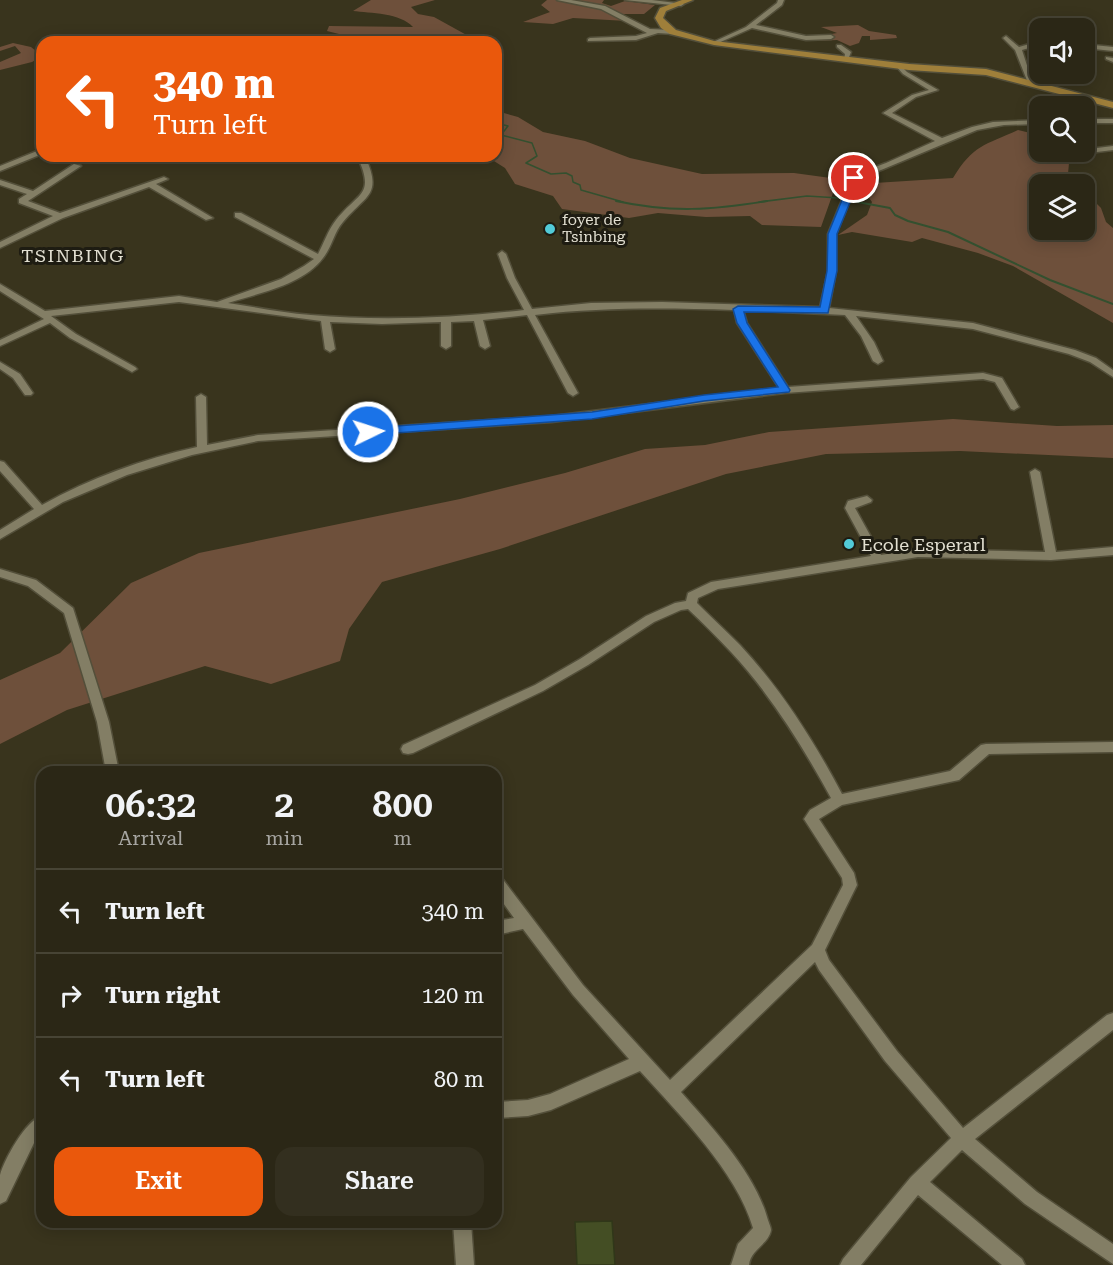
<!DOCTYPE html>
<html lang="en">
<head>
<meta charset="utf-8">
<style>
  :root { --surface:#2b2716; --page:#332f1f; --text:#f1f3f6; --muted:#a6a5a1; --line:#474435; --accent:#ea580c }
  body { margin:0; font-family:"Roboto Serif",serif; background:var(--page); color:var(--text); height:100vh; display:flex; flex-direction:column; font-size:22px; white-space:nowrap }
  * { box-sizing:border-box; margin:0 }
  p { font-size:20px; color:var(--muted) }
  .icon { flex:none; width:33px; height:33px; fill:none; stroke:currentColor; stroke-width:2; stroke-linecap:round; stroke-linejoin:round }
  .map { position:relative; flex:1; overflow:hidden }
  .details { position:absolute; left:36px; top:766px; width:466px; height:462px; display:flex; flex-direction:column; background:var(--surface); border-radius:18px; box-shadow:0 3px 15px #0003,0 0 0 2px var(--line) }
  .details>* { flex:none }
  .guide { position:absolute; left:36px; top:36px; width:466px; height:126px; border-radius:18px; box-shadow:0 3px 15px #0003,0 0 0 2px var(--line); background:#ea580c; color:#fff; overflow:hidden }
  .fabs { position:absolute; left:1029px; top:18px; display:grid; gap:12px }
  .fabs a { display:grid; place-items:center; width:66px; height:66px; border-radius:12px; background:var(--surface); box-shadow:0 3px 15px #0003,0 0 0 2px var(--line); font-size:30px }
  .pin { position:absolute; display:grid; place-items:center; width:51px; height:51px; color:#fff; margin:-26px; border:3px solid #fff; border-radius:50%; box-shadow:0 2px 6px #0007 }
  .me { position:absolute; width:66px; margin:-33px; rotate:86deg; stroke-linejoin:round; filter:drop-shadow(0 0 4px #0008) }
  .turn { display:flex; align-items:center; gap:21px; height:126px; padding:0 18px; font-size:27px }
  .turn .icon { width:78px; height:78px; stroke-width:2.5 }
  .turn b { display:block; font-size:42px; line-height:51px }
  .eta { display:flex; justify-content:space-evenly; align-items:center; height:102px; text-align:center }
  .eta b { font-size:36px; font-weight:600; line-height:42px }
  .primary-button { display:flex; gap:12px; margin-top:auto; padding:12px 18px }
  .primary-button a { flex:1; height:69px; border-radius:18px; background:var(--accent); color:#fff; font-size:24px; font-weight:600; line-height:69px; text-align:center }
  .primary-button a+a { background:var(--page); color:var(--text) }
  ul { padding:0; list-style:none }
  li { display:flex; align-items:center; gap:18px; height:84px; padding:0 18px; border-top:2px solid var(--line) }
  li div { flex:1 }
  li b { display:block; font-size:22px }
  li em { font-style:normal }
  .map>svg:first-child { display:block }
  .green { fill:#6e503b }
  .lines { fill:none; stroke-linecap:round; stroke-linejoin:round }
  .stream-far1 { stroke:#33502f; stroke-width:1.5 }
  .stream { stroke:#33502f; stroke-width:2 }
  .building { fill:#444e24; stroke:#303719; stroke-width:1.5 }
  .minor-casing { stroke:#534f3a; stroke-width:3 }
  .major-casing { stroke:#534f3a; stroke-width:3 }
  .minor { fill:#837e65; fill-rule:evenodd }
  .major { fill:#9f7f3a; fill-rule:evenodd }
  .route { fill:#1a73e8; stroke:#114b97; stroke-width:1.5 }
  .poi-dot { fill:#52cbd8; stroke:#1e1c12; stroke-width:2 }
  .labels { text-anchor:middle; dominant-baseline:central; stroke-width:6; stroke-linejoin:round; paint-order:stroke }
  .far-poi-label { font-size:15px; fill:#e3e0d2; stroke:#1e1c12; text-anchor:start }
  .far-quarter-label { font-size:18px; letter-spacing:1.5px; fill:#e3e0d2; stroke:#1e1c12 }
  .poi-label { font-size:18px; fill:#e3e0d2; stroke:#1e1c12; text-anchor:start }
</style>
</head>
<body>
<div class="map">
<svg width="1113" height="1265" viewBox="0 0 1113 1265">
  <rect width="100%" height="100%" fill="#39341d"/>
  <g class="green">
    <path d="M371,0H435L411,7L418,14L434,17L472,38L473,42H325L343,35L327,31L329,26L413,27C401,13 370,13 353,11Z"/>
    <polygon points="547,0 604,0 602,3 611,6 625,1 655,5 644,14 616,14 627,21 573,18 553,24 523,22 550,12 541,5"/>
    <polygon points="858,25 869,31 896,35 897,38 870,40 870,36 862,36 859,43 850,46 837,40 817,41 820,36 837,33 821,27"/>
    <polygon points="13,43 31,47 42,56 32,62 0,70 0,62 21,53 15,46 0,51 0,47"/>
    <polygon points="497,111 518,117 543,132 585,141 630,158 702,174 794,173 838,179 821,227 762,225 750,216 706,217 658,213 629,218 562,209 553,196 515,184 505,168 486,156 496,156"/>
    <path d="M1018,130L1039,135L1040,152H1070L1068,174L1077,184H1040V230H1084L1085,192L1101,208L1106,222L1113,228V323L1013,266L978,253L922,238L912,242L852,232L838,235L867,215L872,202L859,184L953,178C973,145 985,145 1018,130Z"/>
    <polygon points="953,419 1057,426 1113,425 1113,458 960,451 826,454 726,474 500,549 382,582 349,629 340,661 271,684 205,666 67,710 0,744 0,680 60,653 131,583 199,553 460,499 565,473 645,449 705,445 769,432"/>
  </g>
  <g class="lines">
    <g class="stream-far1">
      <polyline points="345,42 402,42"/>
      <polyline points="496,123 508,126 501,135 532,143 537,156 526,163 551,174 566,173 572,176 573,182 580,185 581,190 623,202"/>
      <polyline points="852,201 858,202"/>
      <polyline points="759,202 807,196 839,198"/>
    </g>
    <g class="stream">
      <path d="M616,201C671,213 713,210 767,201"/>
      <polyline points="852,201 890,208 895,215 908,221 948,232 1050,280 1113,304"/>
    </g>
  </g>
  <polygon class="building" points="612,1221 615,1265 577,1265 575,1222"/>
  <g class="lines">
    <g class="minor-casing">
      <g id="minor">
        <polygon points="557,0 571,0 605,6 650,29 673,30 676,32 673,34 658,33 636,40 588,41 588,39 590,38 636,36 647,33 601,9"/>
        <polygon points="625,0 652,0 684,4 681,6"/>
        <polygon points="778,0 784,0 782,5 756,25 806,36 831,35 834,37 831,39 806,40 752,28 716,44 711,43 746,27 777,3"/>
        <polygon points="1006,36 1019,47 1040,41 1040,45 1022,50 1033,84 1028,83 1015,50 1003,38"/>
        <polygon points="1084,44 1113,47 1113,51 1084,48"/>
        <polygon points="837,45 841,45 851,52 848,60 844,60 845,54 837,47"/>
        <polygon points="1106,57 1113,58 1113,62 1106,59"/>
        <path d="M899,64L907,72L938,90L916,97L892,113L942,138L972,127L993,122L1040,120V124L1004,125L977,130L857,180L853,184L852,195L836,234V271L829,308L973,323L1075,350L1096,358L1113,370V377L1090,362L1069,354L973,329L856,316L874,342L883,361L878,364L873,361L861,336L845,315L743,310L747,323L788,387L983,373L1002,378L1019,407L1014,410L1011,409L995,382L983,379L785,393L552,422L258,441L192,455L127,475L63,502L0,539V530L34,509L0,471V461L4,462L42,505C90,478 143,459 197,447L196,397L201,394L206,397L207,445L258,435L552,416L779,388L737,323L734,310C666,308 603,307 535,315L578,393L573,396L568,393L527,315L483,320L490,346L485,349L480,346L474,321L451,322V346L446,349L441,346V322L382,324L330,322L335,349L330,352L325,349L321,321L179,302L51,316L76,334L135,367L137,369L132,372L70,338L50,323L0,346V340L44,319L0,291V284L45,311L179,296L217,302L281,279L304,266L314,259L235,217V213H241L318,254C324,243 328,230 336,220C358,192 376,196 357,156H365C383,196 366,194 343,222C334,232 332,247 323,258C303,285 259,293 228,303C256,307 283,313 311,315C382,321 453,318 524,310L507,278L498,254L502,251L506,254L515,278L532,309L591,303L662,302L820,307L828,271V234L844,195L846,181L851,176L886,163L935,141L883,113L912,95L929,90L903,74L896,66Z"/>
        <rect x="1084" y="119" width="29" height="4"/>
        <polygon points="1113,146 1113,150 1089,153 1085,151 1089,149"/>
        <polygon points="42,149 42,154 0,171 0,166"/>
        <polygon points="74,164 81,166 28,201 60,213 164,177 168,179 156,184 213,218 206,220 149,187 63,218 0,248 0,242 53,216 19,203 19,199 27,194 0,185 0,180 33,191"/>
        <polygon points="0,362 20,374 33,393 31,395 25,395 13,378 0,369"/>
        <path d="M1035,469L1040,472L1056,552L1113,547V555L1051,560L918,557L718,589L698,598L697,603C711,617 726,631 740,645C781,689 814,741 842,794L950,771L981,745L986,744L1113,742V752L989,754L959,780L842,805L819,819L854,873L857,885L825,950L829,960L897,1051L963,1128L1107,1015L1113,1013V1030L975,1139L1037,1192L1113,1244V1264L1025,1204L962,1150L930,1182L1022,1259L1025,1265H1002L918,1195L861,1265H840L843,1259L911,1177L951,1138L885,1061L819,970L815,962L681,1092C712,1127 754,1172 767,1217C768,1221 771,1227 771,1230C769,1244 750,1250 749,1265H731L738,1244L753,1228C737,1172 678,1113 640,1071L551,1110L528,1116L496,1118V1102L528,1100L550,1094L629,1059L573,995L523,929L496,935V921L514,918L496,893V875L501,877L583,985L670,1080L812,945L843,885L842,878L804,819L810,810L831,798C803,747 771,695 731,652C717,637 703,623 688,609L681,610L654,622L588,665L543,691L413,753L408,754L403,753L401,749L403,745L535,685L580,659L646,616L675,603L686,601L688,593L711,582L871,556L845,508L848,501L867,496L872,500L871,502L855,508L881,555L918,549L1045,552L1030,472Z"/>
        <polygon points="0,569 36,580 73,608 109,722 119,772 106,772 97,722 64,613 28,586 0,577"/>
        <path d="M42,1115V1135L34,1143L6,1201L0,1204C0,1195 0,1184 0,1175C5,1158 25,1122 42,1115Z"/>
        <polygon points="453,1222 471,1222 474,1265 456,1265"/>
      </g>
    </g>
    <g class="major-casing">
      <polygon id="major" points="682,0 693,0 666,11 663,18 676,30 714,41 909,64 986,69 1113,102 1113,108 986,75 909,70 714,45 670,34 661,28 655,18 660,8"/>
    </g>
    <use href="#minor" class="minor"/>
    <use href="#major" class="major"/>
  </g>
  <polygon class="route" points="851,176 858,178 854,183 853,195 837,234 837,271 828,313 744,312 747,323 790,390 789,392 704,401 592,419 368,435 362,432 368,428 592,412 704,395 778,387 737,323 733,309 738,306 820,307 827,271 828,234 844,195 845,183"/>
  <g class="poi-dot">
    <circle cx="550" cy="229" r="6"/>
    <circle cx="849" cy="544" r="6"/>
  </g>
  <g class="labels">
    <g class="far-poi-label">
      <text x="562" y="220">foyer de<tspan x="562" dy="17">Tsinbing</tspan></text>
    </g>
    <g class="far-quarter-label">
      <text x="73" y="255">TSINBING</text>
    </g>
    <g class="poi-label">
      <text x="861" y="544">Ecole Esperarl</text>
    </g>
  </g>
</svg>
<div class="fabs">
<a><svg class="icon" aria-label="sound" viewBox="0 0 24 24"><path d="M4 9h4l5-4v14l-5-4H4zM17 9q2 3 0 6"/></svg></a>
<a><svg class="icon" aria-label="search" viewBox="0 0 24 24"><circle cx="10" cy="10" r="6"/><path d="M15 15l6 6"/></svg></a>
<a><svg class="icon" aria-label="layers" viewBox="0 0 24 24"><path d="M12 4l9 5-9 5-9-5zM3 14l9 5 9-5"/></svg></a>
</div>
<div class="pin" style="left:854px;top:178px;background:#d93025"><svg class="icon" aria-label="arrive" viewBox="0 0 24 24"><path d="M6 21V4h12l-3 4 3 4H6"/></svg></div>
<svg class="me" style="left:368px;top:432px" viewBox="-20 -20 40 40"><circle r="17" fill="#1a73e8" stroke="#fff" stroke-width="3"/><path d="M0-11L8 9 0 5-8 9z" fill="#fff"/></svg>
<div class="guide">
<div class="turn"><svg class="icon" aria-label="left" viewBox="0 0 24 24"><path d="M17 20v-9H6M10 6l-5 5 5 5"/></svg><div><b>340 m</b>Turn left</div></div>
</div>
<section class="details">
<div class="eta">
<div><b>06:32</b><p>Arrival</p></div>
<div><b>2</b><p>min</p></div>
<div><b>800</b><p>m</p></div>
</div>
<ul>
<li><svg class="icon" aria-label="left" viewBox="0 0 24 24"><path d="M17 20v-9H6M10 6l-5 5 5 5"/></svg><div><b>Turn left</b></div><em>340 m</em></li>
<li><svg class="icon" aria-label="right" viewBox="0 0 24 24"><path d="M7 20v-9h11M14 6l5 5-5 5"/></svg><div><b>Turn right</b></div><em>120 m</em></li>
<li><svg class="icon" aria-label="left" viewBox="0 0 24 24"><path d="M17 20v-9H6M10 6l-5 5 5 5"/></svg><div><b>Turn left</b></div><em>80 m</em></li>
</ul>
<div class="primary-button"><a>Exit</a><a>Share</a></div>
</section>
</div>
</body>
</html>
